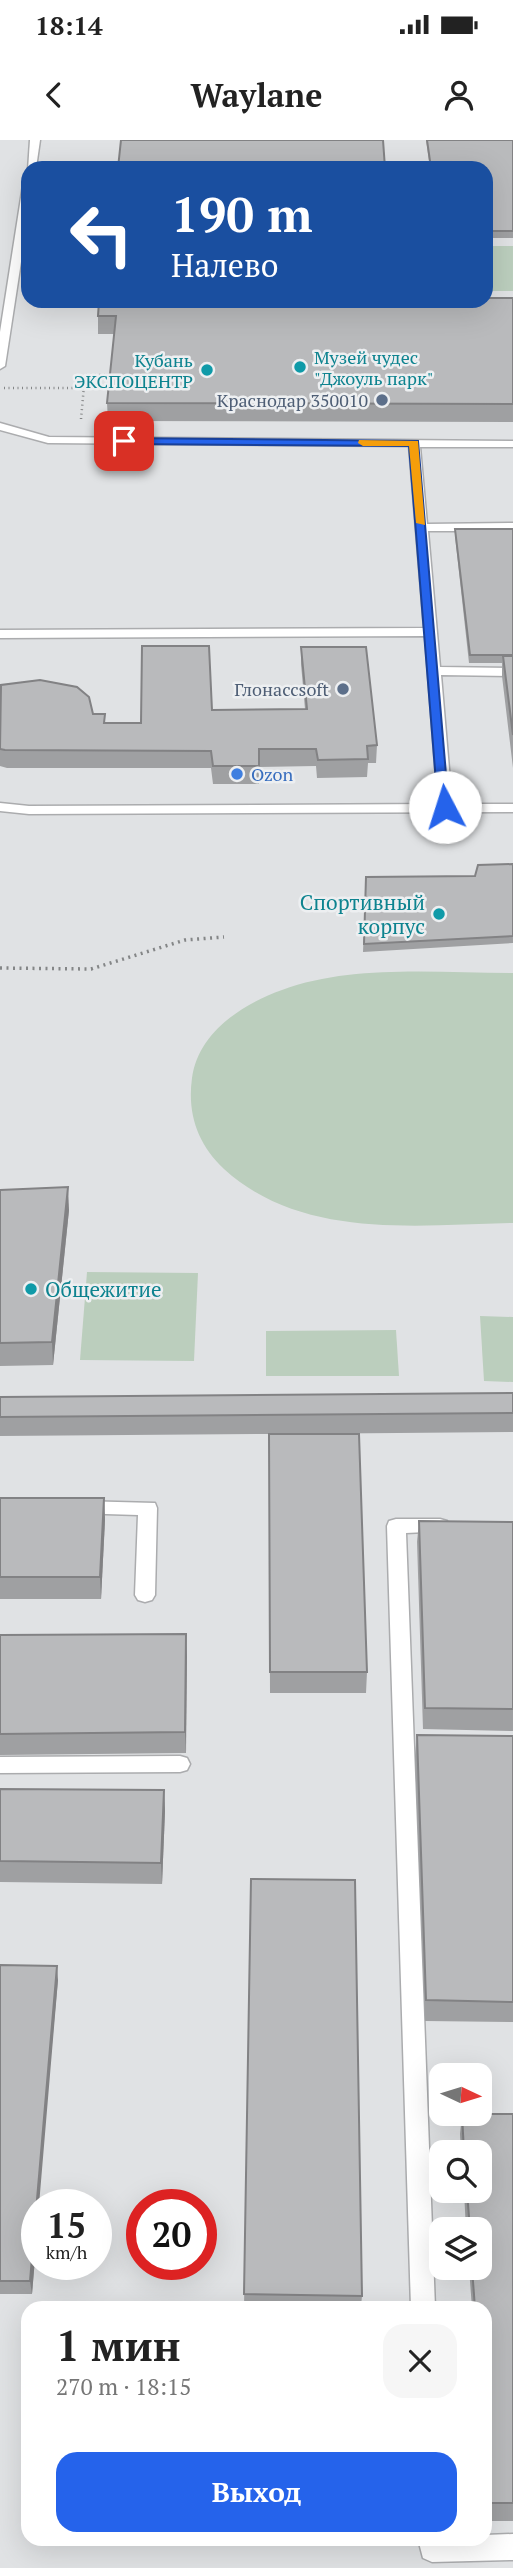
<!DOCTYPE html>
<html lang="ru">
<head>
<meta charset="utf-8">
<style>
  :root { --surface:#fff; --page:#f6f6f6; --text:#222; --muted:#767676; --accent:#2563eb }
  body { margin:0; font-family:"PT Serif",serif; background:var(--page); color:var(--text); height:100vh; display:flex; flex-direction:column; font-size:26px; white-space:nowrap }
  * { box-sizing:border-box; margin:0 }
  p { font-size:23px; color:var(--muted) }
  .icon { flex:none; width:38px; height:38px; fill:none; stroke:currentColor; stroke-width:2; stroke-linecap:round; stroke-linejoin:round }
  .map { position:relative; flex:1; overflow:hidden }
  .drawer { position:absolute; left:21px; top:2161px; width:471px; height:245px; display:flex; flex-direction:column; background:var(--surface); border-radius:21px; box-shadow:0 7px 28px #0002 }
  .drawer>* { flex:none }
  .top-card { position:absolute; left:21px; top:21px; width:472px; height:147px; border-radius:21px; box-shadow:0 7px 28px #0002; background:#1a4fa0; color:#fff; overflow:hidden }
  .needle { width:46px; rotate:94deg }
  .tools { position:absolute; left:429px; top:1923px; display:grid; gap:14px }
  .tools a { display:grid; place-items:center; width:63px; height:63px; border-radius:14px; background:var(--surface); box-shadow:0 7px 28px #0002; font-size:35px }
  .speed { position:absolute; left:21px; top:2049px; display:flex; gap:14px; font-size:35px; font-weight:700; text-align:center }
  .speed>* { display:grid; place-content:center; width:91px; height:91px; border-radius:50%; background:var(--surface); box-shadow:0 7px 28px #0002; line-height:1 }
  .speed small { font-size:18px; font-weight:400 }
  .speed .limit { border:10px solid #d22; background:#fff; color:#111 }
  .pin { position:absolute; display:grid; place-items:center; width:60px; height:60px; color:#fff; margin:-30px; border-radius:14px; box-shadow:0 4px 10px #0006 }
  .me { position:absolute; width:77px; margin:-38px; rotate:355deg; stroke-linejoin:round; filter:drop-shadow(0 0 5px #0008) }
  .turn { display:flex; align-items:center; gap:24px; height:147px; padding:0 35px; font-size:32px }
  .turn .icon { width:91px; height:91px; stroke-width:2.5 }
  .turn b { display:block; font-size:49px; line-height:60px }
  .round { display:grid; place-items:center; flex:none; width:74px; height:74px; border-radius:21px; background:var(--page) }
  .overview { display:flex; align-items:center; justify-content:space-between; height:119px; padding:0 35px }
  h1 { font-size:42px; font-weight:800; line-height:52px }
  .cta { display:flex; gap:14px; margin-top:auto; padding:14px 35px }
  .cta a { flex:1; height:80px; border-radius:21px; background:var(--accent); color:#fff; font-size:28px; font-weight:800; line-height:80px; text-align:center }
  .status { display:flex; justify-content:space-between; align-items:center; height:49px; padding:0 35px; background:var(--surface); direction:ltr }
  .status svg { height:19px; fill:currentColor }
  header { display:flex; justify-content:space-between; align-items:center; height:91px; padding:0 35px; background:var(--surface); font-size:32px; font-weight:800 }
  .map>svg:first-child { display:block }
  .green { fill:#bbcebd }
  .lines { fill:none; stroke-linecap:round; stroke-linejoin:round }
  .lane-casing { stroke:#abacae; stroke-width:3 }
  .path-far1 { stroke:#848687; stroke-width:2.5; stroke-dasharray:1 3.5; stroke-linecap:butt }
  .path { stroke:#848687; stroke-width:3.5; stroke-dasharray:2 4.5; stroke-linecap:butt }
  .lane { fill:#fff; fill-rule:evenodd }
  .wall { fill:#9fa0a2 }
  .shaded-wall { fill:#828284 }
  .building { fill:#b9babc; stroke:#828284; stroke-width:2 }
  .route { fill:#2563eb; stroke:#184099; stroke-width:2 }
  .slow { fill:#f59e0b }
  .culture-dot { fill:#0f9aa8; stroke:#edeff1; stroke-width:2.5 }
  .service-dot { fill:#5c6f8a; stroke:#edeff1; stroke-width:2.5 }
  .shop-dot { fill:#3f7fe0; stroke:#edeff1; stroke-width:2.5 }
  .labels { text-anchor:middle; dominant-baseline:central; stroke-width:5; stroke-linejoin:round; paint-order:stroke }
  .far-culture-label { font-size:18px; fill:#0d838f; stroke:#edeff1; text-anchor:start }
  .far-service-label { font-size:18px; fill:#4e5e75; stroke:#edeff1; text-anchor:end }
  .far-shop-label { font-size:18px; fill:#366cbe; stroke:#edeff1; text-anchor:start }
  .culture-label { font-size:21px; fill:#0d838f; stroke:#edeff1; text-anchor:end }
</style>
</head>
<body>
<div class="status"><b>18:14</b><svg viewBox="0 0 49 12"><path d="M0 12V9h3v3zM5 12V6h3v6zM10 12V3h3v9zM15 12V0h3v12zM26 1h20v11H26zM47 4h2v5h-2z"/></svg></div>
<header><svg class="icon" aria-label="back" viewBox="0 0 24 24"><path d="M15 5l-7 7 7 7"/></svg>Waylane<svg class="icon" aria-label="person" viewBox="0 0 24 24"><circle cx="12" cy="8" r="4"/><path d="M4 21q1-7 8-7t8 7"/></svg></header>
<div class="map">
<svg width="513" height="2428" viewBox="0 0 513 2428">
  <rect width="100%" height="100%" fill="#e0e2e4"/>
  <g class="green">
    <polygon points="486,106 513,106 513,151 487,151"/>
    <path d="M513,833V1083C416,1085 302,1100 224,1029C198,1005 187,974 192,938C198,893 242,864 282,850C351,824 440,833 513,833Z"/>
    <polygon points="87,1132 198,1133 194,1221 80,1220"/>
    <polygon points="480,1176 513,1177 513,1242 484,1241"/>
    <polygon points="396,1190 399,1236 266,1236 266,1191"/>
  </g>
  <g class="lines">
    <g class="lane-casing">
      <g id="lane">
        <polygon points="30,0 40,0 36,28 28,30"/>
        <polygon points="28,42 28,76 5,226 0,229 0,192 23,45"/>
        <polygon points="0,283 49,297 513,301 513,307 420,307 427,384 513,383 513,391 428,391 440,527 513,528 513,536 441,535 452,664 513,664 513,672 29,674 0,671 0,663 29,666 438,664 425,496 0,498 0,490 424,488 409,306 48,303 0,290"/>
        <polygon points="80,1361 155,1363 157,1368 155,1455 152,1460 145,1462 138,1460 135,1455 138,1375 73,1373 71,1368 73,1363"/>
        <polygon points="396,1379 440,1379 447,1381 449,1386 447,1391 406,1393 435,2168 411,2168 387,1386 389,1381"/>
        <polygon points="180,1616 187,1618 190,1624 187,1630 180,1632 0,1633 0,1617"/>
        <polygon points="513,2394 513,2420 432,2422 423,2418 418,2399 485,2399 485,2395"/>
      </g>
    </g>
    <g class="path-far1">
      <polyline points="4,248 84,248"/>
      <polyline points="81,279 85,235 113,235"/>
    </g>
    <polyline class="path" points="0,828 91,829 185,800 224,797"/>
    <use href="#lane" class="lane"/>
  </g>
  <g class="wall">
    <polygon points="426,0 513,0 513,98 486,98 486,28 430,28"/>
    <polygon points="513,158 513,282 108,281 107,263 114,194 98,194 98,176"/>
    <polygon points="455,389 513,389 513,628 502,536 502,523 469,523 455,396"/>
    <polygon points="301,507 377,605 376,623 368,623 367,637 317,638 316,626 259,627 259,644 213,644 211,628 7,628 0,626 0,545 93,574 105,574 105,583 141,583 212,570 305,569 301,524"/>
    <polygon points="513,724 513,803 363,812 366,737 475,736"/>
    <polygon points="0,1050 69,1070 53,1225 0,1226"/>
    <polygon points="513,1253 513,1292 284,1294 367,1532 366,1553 270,1553 269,1294 0,1296 0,1257"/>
    <polygon points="0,1358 104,1358 105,1380 101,1459 0,1459"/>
    <polygon points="419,1381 513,1382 513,1591 423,1589 417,1402"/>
    <polygon points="186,1494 186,1613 0,1615 0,1495"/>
    <polygon points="417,1595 513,1596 513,1882 425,1881 415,1616"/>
    <polygon points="0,1649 164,1650 165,1671 162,1744 0,1742"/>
    <polygon points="251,1739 362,2156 361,2166 391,2168 244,2168"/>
    <polygon points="0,1825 58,1840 37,2065 37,2095 32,2154 0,2154"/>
    <polygon points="462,1974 513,1974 513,2381 486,2381 485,2362 485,2168 472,2168 469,2128 480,2128 480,2090 466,2090 464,2051 480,2051 480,2012 461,2012 460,1994"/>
  </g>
  <g class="shaded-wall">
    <polygon points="68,1047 69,1070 53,1225 52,1202"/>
    <polygon points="104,1358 105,1380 101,1459 100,1437"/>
    <polygon points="186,1494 187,1515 186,1613 185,1592"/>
    <polygon points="164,1650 165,1671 162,1744 161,1723"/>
    <polygon points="57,1826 58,1840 39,2065 37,2065 37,2095 32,2154 30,2141"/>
  </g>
  <g class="building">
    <polygon points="121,0 383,0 385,28 118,28"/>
    <polygon points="427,0 513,0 513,91 486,91 486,28 431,28"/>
    <polygon points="486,158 513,158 513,264 107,263 116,176 98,176 99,161 486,161"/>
    <polygon points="455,389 513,389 513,515 470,515"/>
    <polygon points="142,506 209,506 212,570 307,569 301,507 366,507 377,605 367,606 368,619 318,620 316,609 259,609 259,626 213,626 211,611 5,610 0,609 1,545 40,540 77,547 89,557 93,574 105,574 104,583 141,583"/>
    <polygon points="503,516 513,516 513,595"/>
    <polygon points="513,724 513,796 364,804 366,737 475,736 478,725"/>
    <polygon points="68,1047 52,1202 0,1203 0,1050"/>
    <polygon points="513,1253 513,1273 0,1277 0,1257"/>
    <polygon points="269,1294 359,1294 367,1532 270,1532"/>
    <polygon points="0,1358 104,1358 100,1437 0,1437"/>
    <polygon points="419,1381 513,1382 513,1569 425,1568"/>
    <polygon points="186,1494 185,1592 0,1594 0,1495"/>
    <polygon points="417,1595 513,1596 513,1862 426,1860"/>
    <polygon points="0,1649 164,1650 161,1723 0,1721"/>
    <polygon points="251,1739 355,1740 362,2156 244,2154"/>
    <polygon points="0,1825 57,1826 30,2141 0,2141"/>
    <polygon points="462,1974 513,1974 513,2363 489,2363 485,2306 485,2168 475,2168 472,2128 480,2128 480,2090 470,2090 467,2051 480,2051 480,2012 464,2012"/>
    <polygon points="267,2163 391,2167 391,2168 267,2168"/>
  </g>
  <polygon class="route" points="120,298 418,301 449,670 440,670 438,667 409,306 124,304 120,303"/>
  <polygon class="slow" points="359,300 418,301 425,385 416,383 409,306 363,306 358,303"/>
  <g class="culture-dot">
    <circle cx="300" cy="227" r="7"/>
    <circle cx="207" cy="230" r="7"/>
    <circle cx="439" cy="774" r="7"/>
    <circle cx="31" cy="1149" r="7"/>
  </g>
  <g class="service-dot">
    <circle cx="382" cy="260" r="7"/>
    <circle cx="343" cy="549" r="7"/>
  </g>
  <circle class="shop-dot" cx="237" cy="634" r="7"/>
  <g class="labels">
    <g class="far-culture-label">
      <text x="314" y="217">Музей чудес<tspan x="314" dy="21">"Джоуль парк"</tspan></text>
      <text x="193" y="220" text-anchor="end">Кубань<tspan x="193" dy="21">ЭКСПОЦЕНТР</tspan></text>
    </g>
    <g class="far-service-label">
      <text x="368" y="260">Краснодар 350010</text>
      <text x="329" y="549">Глонассsoft</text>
    </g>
    <g class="far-shop-label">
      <text x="251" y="634">Ozon</text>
    </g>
    <g class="culture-label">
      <text x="425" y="762">Спортивный<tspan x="425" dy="24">корпус</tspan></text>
      <text x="45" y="1149" text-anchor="start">Общежитие</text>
    </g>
  </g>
</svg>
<div class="tools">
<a><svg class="needle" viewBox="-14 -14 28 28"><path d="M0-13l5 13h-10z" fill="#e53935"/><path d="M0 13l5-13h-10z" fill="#767676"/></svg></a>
<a><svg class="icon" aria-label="search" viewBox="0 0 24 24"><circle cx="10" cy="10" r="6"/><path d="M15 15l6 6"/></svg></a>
<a><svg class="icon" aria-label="layers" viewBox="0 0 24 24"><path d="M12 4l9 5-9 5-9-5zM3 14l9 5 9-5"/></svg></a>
</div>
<div class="speed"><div>15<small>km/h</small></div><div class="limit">20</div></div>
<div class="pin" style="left:124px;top:301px;background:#d93025"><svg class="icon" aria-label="arrive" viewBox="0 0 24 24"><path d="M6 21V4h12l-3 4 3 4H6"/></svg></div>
<svg class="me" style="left:445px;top:667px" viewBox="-20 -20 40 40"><circle r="19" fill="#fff"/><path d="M0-13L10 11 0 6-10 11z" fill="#2563eb"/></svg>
<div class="top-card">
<div class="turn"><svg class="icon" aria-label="left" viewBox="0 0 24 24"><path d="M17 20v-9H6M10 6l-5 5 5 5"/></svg><div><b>190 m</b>Налево</div></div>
</div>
<section class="drawer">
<div class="overview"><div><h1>1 мин</h1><p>270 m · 18:15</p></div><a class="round"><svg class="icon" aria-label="close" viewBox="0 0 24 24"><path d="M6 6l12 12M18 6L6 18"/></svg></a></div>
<div class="cta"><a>Выход</a></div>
</section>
</div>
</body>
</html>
